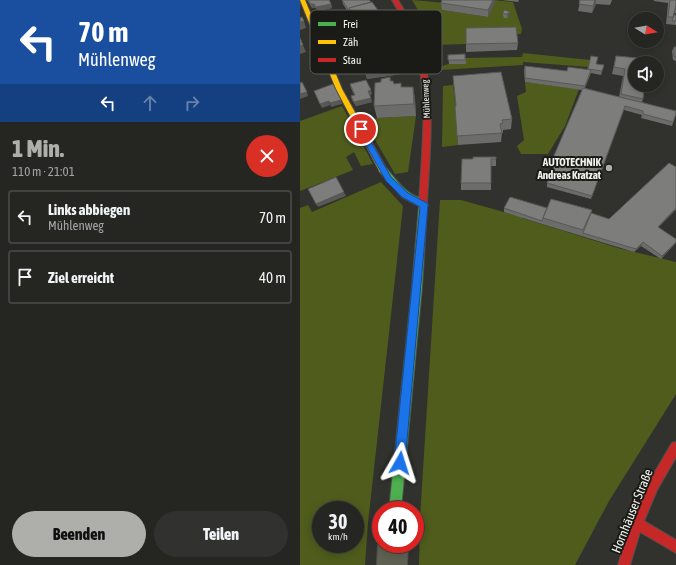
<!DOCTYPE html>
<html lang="de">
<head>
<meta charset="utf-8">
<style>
  :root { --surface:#252622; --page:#31322f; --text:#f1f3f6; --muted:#a3a5a5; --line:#424340; --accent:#aeafaa }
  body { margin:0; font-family:"Asap Condensed",sans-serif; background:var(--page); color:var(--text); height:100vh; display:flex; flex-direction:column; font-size:15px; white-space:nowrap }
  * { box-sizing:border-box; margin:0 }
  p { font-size:13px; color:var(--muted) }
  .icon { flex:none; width:22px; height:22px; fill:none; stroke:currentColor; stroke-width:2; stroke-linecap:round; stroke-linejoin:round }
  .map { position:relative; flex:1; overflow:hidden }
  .panel { display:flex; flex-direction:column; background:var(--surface); width:300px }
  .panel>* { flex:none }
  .banner { background:#1a4fa0; color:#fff; overflow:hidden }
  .needle { width:26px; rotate:101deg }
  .tools { position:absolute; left:328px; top:12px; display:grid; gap:8px }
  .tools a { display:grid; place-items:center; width:36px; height:36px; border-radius:50%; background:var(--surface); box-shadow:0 2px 10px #0003,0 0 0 1px var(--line); font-size:20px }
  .speed { position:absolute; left:12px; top:501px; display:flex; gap:8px; font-size:20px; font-weight:700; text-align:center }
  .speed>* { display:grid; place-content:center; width:52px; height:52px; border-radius:50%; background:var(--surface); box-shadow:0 2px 10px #0003,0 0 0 1px var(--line); line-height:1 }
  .speed small { font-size:10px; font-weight:400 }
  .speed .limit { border:6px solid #d22; background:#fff; color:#111 }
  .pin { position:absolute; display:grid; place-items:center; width:34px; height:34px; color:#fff; margin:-17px; border:2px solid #fff; border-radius:50%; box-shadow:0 1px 4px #0007 }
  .me { position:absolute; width:44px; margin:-22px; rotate:6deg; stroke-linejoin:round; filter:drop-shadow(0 0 3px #0008) }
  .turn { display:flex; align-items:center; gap:14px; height:84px; padding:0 12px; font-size:18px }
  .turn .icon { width:52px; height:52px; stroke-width:2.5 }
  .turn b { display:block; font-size:28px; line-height:34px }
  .lanes { display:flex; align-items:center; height:38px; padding:0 12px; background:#0003; justify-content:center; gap:20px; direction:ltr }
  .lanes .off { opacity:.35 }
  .round { display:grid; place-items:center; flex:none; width:42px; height:42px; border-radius:21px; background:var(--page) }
  .overview { display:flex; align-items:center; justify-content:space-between; height:68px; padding:0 12px }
  h1 { font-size:24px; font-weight:800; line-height:30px; color:var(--accent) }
  .primary-button { display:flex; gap:8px; margin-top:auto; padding:8px 12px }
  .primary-button a { flex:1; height:46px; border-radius:24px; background:var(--accent); color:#111; font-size:16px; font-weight:800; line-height:46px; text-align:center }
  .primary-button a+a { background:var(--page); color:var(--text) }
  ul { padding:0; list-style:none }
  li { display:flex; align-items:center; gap:12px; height:54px; margin:0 8px 6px; padding:0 4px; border:2px solid var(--line); border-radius:4px }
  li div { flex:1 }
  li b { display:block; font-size:15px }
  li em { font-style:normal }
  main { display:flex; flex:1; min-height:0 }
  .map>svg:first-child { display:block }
  .green { fill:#505c1c; fill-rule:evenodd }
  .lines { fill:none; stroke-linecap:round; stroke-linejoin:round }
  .street-casing { stroke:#4f504d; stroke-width:2 }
  .fast-casing { stroke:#4f504d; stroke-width:2 }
  .slow-casing { stroke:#4f504d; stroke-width:2 }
  .jam-casing { stroke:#4f504d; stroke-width:2 }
  .street { fill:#5f6252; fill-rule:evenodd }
  .fast { fill:#4caf50; fill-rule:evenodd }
  .slow { fill:#ffc107; fill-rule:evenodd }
  .jam { fill:#c62828; fill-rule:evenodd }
  .wall { fill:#6c6c6a }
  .shaded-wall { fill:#585856 }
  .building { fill:#7d7e7b; stroke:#585856 }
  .route { fill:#1a73e8; stroke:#114b97 }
  .poi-dot { fill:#aeafaa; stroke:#1a1b17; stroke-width:1.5 }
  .labels { text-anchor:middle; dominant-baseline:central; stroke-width:4; stroke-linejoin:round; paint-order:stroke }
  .far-street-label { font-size:9px; fill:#f1f3ed; stroke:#1a1b17 }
  .poi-label { font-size:11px; font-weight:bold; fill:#f1f3ed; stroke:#1a1b17; text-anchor:end }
  .near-street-label { font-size:13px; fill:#f1f3ed; stroke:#1a1b17 }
  .key { fill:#1a1b17; stroke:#5a5c57; stroke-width:1 }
  .key-label { font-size:11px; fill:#f1f3ed }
</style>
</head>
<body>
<main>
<section class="panel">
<div class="banner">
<div class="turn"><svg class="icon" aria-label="left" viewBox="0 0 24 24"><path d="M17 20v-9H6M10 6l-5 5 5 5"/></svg><div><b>70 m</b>Mühlenweg</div></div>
<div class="lanes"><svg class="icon" aria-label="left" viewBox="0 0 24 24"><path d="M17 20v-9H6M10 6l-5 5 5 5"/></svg><svg class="icon off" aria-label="ahead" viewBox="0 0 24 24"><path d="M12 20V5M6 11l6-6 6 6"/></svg><svg class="icon off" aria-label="right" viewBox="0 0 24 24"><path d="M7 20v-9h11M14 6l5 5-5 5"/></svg></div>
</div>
<div class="overview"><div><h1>1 Min.</h1><p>110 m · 21:01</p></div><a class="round" style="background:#d93025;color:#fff"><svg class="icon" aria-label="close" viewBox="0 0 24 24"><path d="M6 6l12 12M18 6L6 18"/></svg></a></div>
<ul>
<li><svg class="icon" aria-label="left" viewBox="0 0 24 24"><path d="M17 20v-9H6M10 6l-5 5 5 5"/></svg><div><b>Links abbiegen</b><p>Mühlenweg</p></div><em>70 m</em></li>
<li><svg class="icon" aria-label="arrive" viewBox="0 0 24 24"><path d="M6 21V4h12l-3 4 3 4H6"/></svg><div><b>Ziel erreicht</b></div><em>40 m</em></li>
</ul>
<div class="primary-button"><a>Beenden</a><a>Teilen</a></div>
</section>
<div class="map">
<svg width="376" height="565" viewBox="0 0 376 565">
  <rect width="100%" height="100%" fill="#31322d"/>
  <g class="green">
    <polygon points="112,0 146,3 142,10 188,17 195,3 193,0 213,2 222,29 221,34 166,35 166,44 133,45 124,20"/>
    <polygon points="223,53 290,60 288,67 223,62 223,65 140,70 140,67 165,58 222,57"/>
    <polygon points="225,82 279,89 265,126 248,154 221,154 217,146 224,140 217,96 226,92"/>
    <polygon points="153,85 157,116 156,116 158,145 142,147 143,86"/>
    <polygon points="42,106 73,164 61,166 54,152 46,157 53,170 0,191 0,121"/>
    <polygon points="116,116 108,172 95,174 64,121 77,118"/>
    <path d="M81,182L103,206L68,523L65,565H0V208L8,205L12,212ZM21,510H55V544H21Z"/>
    <polygon points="140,200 161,200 222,217 222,218 318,248 376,262 376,394 309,501 275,565 119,565 120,518"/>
  </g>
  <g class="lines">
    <g class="street-casing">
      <polygon id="street" points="81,538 81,544 108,544 107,565 77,565 78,544"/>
    </g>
    <g class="fast-casing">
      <path id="fast" d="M83,167L86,168C99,183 106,195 126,200L128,205L127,207L122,287L101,510H89L112,287L119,206L102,197L80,172L79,170Z"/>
    </g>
    <g class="slow-casing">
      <polygon id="slow" points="0,0 5,0 42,89 87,170 86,172 80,172 36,89"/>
    </g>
    <g class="jam-casing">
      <g id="jam">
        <path d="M92,0H98C107,15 116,30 121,46C136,96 130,151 127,202L123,205L119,202C122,151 129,96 115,47C110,30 101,15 92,0Z"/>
        <polygon points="376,442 376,457 357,490 344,521 376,540 376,553 340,532 330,565 318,565 331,524 349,482 372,443"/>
      </g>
    </g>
    <use href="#street" class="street"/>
    <use href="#fast" class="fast"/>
    <use href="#slow" class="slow"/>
    <use href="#jam" class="jam"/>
  </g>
  <g class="wall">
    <polygon points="7,0 29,0 31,4 32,8 18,11 16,8 12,8"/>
    <polygon points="42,0 82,20 71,23 71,25 92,38 94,46 73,50 73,51 101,74 67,79 59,48 71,47 69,43 58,45 53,28 58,27 43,4"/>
    <polygon points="142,0 195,0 195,3 188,17 142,10 141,3"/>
    <polygon points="202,0 219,0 218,2"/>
    <polygon points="279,0 312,0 310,5 296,4 292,13 278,11 280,2 279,2"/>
    <polygon points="354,0 376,0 376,13 374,13 374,15 376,15 376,25 366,24 368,3 354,1"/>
    <polygon points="203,11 209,16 207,18 204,18 203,15"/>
    <polygon points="166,28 218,43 217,50 166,52"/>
    <polygon points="374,47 376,47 376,61 373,60 372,51"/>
    <polygon points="165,54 166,64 149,64 148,55"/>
    <polygon points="291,56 296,64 304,65 301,75 291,73 285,88 319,97 323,76 312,74 316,56 348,59 343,99 342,102 376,114 372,126 341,118 342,115 324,110 291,199 247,187 247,183 256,163 252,162 253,158 282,90 225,82 224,70 225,66 267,71 287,70"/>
    <polygon points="153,76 212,119 211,129 203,130 203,133 202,133 201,142 158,145 155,106 156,106"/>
    <polygon points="90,77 91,81 93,81 94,84 102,87 113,87 115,99 116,116 77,118 74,106 81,82"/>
    <polygon points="50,84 72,94 69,95 72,102 56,106 52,100 51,96 54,95 51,88"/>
    <polygon points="196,157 196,166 191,166 191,190 161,190 161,183 173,159"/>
    <polygon points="204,208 247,208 292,210 291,213 309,219 359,228 375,244 361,259 341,246 334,252 242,224 204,212"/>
  </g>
  <g class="shaded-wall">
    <polygon points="193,0 195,0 195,3 188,17 188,10"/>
    <polygon points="295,0 296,0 296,4 292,13 293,6"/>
    <polygon points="11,4 14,4 16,8 12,8"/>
    <polygon points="31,4 32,8 18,11 16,7"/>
    <polygon points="210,12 209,16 207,18 207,14"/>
    <polygon points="80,13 82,20 71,23 72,28 61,30 60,23 67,16"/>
    <polygon points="39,15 40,19 18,25 16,21"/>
    <polygon points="58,20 60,28 58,28 57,21"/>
    <polygon points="4,21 6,28 0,30 0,22"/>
    <polygon points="68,36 69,43 58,45 56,38"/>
    <polygon points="44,38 46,42 27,46 26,42"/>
    <polygon points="92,38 94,46 72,50 71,42"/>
    <polygon points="3,45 6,52 0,54 0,46"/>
    <polygon points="100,67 101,74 67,79 66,72"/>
    <polygon points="291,70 290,74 284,90 285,86"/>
    <polygon points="113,87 115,99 116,116 114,104"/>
    <polygon points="71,90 72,94 69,95 68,91"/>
    <polygon points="7,92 8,96 0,99 0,94"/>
    <polygon points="71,98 72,102 56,106 54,102"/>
    <polygon points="41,100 42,104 31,107 30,103"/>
    <polygon points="29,101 30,105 22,108 20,104"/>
    <polygon points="44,192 46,196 18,207 16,204"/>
    <polygon points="376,208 376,210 356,230 358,227"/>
    <polygon points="343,242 341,246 334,252 336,249"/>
    <polygon points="376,242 375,244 361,259 362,256"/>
  </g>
  <g class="building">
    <polygon points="8,0 29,0 31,4 16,7 14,4 11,4"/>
    <polygon points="42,0 69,0 71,2 49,8 50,12"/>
    <polygon points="142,0 193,0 188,10 141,3"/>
    <polygon points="280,0 295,0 293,6 279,4"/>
    <polygon points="370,0 376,0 376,5 373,17 368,17"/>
    <polygon points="72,2 80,13 67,16 70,21 60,23 58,20 57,21 49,8"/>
    <polygon points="205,10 210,12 207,14 204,14 203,11"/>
    <polygon points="374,15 376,15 376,21 372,21"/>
    <polygon points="2,17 4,21 0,22 0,18"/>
    <polygon points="216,27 218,43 166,44 166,28"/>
    <polygon points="0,38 3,45 0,46"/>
    <polygon points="374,47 376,47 376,57 374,56"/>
    <polygon points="165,54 165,60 148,60 148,55"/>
    <polygon points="291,56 298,57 296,64 304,65 302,71 288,69"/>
    <polygon points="316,56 348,59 347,63 335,63 335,85 344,85 343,99 321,94 325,69 314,67"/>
    <polygon points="225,66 267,71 268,67 291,70 285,86 225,78"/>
    <polygon points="201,72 212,119 202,120 203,123 200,124 202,133 157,136 155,106 156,106 153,76"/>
    <polygon points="90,77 90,81 93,81 94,84 101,83 101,87 113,87 114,104 74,106 75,83 81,82 81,79"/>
    <polygon points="66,80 71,90 68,91 71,98 54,102 51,96 55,95 50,84"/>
    <polygon points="2,82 7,92 0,94 0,83"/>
    <polygon points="33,84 41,100 30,103 29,101 20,104 14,91"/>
    <polygon points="283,88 376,111 376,114 373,122 343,114 343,111 325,106 292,196 247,183 257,159 253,158"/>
    <polygon points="173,157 196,157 196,159 191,159 191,183 161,183 162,159 173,159"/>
    <polygon points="369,163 376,167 376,208 358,227 376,239 376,242 362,256 343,242 336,249 283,233 291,213 309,219"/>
    <polygon points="36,177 44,192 16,204 8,189"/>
    <polygon points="210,197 247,208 243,218 242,221 204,208"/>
    <polygon points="251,199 292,210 283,230 243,218"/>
  </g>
  <polygon class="route" points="61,127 63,128 91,177 108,193 127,203 128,205 105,463 104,467 100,469 96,467 94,463 120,207 102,197 86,181 57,129"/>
  <circle class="poi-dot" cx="309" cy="168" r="4"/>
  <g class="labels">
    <g class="far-street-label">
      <text transform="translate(126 99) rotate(-93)">Mühlenweg</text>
    </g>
    <g class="poi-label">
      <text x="301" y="162">AUTOTECHNIK<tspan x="301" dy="13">Andreas Kratzat</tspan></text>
    </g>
    <g class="near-street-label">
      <text transform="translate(332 511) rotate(-68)">Hornhäuser Straße</text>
    </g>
  </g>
  <rect x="10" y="10" width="132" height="64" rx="6" class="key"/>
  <rect x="18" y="22" width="18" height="4" fill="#4caf50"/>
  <rect x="18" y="40" width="18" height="4" fill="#ffc107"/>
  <rect x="18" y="58" width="18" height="4" fill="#c62828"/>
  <g class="key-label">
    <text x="43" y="28">Frei</text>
    <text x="43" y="46">Zäh</text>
    <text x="43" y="64">Stau</text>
  </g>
</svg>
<div class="tools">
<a><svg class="needle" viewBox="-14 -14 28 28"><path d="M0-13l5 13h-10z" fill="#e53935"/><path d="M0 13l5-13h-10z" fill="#a3a5a5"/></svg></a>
<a><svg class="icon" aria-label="sound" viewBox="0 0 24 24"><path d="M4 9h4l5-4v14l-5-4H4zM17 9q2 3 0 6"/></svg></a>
</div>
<div class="speed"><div>30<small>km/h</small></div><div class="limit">40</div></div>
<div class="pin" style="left:61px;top:129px;background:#d93025"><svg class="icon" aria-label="arrive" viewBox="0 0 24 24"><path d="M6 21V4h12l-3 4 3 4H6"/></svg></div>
<svg class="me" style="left:100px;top:463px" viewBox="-20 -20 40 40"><path d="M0-17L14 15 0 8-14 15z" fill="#1a73e8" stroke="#fff" stroke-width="4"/></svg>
</div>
</main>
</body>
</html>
